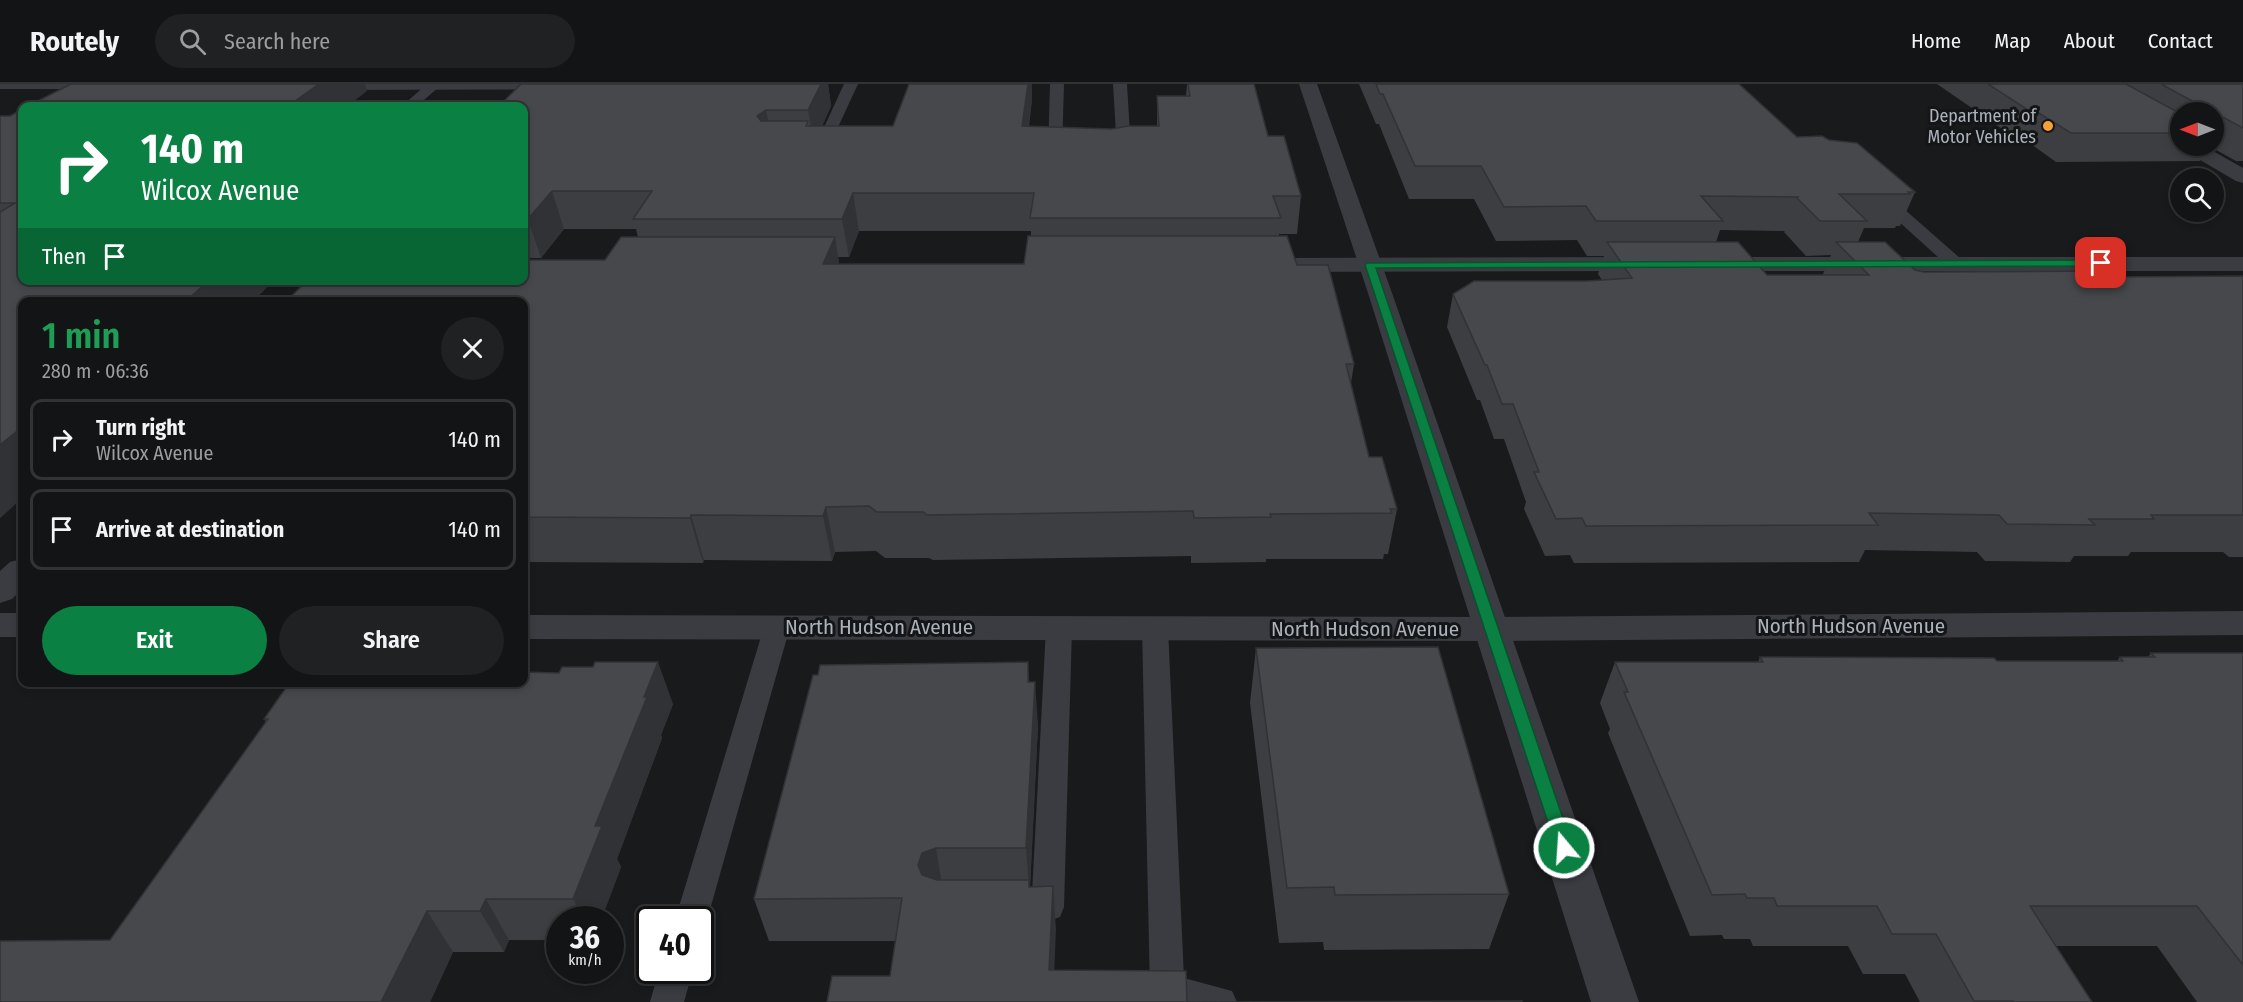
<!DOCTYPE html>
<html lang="en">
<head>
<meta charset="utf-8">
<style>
  :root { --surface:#131415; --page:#202122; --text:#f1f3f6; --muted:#9d9ea0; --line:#323334; --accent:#0b8043 }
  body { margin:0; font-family:"Fira Sans Condensed",sans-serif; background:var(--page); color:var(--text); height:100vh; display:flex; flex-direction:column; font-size:22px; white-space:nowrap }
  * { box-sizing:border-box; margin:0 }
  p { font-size:20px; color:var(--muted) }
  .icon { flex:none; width:33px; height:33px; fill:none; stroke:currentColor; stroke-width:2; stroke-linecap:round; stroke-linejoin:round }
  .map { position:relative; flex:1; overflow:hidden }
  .details { position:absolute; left:18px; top:213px; width:510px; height:390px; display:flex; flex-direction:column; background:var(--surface); border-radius:12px; box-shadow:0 3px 9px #0003,0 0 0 2px var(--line) }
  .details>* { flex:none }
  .hud { position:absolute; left:18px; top:18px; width:510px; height:183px; border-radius:12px; box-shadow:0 3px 9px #0003,0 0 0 2px var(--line); background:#0b8043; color:#fff; overflow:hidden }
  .needle { width:39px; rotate:270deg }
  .buttons { position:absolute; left:2170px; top:18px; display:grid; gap:12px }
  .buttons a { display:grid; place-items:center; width:54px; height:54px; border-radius:50%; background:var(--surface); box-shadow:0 3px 9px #0003,0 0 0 2px var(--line); font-size:30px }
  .speed { position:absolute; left:546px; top:822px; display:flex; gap:12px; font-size:30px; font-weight:700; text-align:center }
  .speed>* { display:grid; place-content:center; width:78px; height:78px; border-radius:50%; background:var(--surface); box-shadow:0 3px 9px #0003,0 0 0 2px var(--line); line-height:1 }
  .speed small { font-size:15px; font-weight:400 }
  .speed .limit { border:3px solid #111; border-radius:9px; background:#fff; color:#111 }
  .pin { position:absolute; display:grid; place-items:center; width:51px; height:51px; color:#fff; margin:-26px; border-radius:12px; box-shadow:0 3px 9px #0006 }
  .me { position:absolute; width:66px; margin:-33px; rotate:342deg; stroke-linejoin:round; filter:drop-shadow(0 0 4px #0008) }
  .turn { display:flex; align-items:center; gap:21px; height:126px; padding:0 24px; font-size:27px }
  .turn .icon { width:78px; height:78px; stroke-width:2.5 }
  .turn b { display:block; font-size:42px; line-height:51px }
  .then { display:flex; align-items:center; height:57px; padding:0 24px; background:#0003; gap:12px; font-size:22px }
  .round { display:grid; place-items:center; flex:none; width:63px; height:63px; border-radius:32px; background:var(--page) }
  .overview { display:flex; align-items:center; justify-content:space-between; height:102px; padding:0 24px }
  h1 { font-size:36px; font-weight:600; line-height:45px; color:#1e9e55 }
  .cta { display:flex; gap:12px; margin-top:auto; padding:12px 24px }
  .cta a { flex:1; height:69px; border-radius:36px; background:var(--accent); color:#fff; font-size:24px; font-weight:600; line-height:69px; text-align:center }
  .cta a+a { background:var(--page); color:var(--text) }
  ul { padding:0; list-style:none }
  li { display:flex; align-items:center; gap:18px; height:81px; margin:0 12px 9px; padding:0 12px; border:3px solid var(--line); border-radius:12px }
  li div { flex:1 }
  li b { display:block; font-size:22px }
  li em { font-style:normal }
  header { display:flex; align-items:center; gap:36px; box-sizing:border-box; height:84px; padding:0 30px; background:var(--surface); border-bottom:2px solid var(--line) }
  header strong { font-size:28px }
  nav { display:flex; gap:33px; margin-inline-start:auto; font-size:21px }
  .search { width:420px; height:54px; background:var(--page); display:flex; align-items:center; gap:15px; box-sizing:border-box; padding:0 21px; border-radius:33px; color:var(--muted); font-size:22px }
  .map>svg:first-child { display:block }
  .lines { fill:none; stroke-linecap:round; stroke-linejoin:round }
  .service { fill:#3a3c41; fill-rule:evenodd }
  .minor { fill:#3a3c41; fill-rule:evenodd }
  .tertiary { fill:#3a3c41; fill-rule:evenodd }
  .wall { fill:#3c3e41; fill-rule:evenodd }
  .shaded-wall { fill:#313235 }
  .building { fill:#46484c; stroke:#313235; stroke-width:1.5 }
  .route { fill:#0b8043; stroke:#07532c; stroke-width:1.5 }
  .poi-dot { fill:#f89f36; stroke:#141517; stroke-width:2 }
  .labels { text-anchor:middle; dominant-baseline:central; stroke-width:6; stroke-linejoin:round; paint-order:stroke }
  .far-poi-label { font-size:18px; fill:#acb2bc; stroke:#141517; text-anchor:end }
  .street-label { font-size:21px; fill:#acb2bc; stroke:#141517 }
</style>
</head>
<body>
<header>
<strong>Routely</strong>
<div class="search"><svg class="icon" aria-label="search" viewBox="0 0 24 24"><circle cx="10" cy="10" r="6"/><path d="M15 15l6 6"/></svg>Search here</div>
<nav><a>Home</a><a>Map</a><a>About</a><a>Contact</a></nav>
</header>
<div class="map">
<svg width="2243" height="918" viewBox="0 0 2243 918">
  <rect width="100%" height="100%" fill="#191a1c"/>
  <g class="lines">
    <g class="service">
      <polygon points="427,0 440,2 417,22 402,22"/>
      <polygon points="844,0 858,0 827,67 820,71 810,70 808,67 815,63"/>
      <polygon points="1050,0 1064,0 1062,67 1068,72 1061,76 1051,74 1048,67"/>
      <polygon points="1113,0 1127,0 1131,67 1128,75 1119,77 1112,73 1117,67"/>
      <polygon points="1881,108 1887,110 1961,175 1964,179 1961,183 1949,183 1875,116 1873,113"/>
      <polygon points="777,534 786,537 790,543 707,836 700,847 700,836 675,836 764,543 768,537"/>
      <path d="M1059,535L1068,538L1072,544L1064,823L1060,833C1046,838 1037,838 1023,833L1019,823L1023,813L1032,810L1046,544L1050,538Z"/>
      <polygon points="1155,535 1164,538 1168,544 1184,894 1232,907 1237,918 1157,918 1150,906 1142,544 1146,538"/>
      <polygon points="659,886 693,886 684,918 650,918"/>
    </g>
    <g class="minor">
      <polygon points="0,0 123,0 120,4 114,5 0,5"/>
      <polygon points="311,0 635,0 632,4 626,5 319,6 313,5"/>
      <polygon points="2181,60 2204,62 2243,84 2243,99 2236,97 2183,66"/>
      <polygon points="1647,173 1655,175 1659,180 1655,185 1647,187 1252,188 1244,186 1240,181 1244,176 1252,174"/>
      <polygon points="1711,173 2243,173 2243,187 1711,187 1703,185 1699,180 1703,175"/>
      <polygon points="22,475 22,505 12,515 0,519 0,487 10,478"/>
      <polygon points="2243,527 2243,551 1491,557 524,555 524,531 1491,533"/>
      <rect x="0" y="529" width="22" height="24"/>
    </g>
    <polygon class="tertiary" points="1299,0 1317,0 1392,209 1639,918 1591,918 1368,209"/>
  </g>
  <g class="wall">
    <path d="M521,0H828L831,22L822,42H893L909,0H1032V16L1029,42L1112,45L1157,42V12H1186L1187,0H1254L1268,52L1301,112L1297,150H1279V152L1297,181L1354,280L1351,299L1369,373L1397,425L1388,470H1384L1383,475H1266V478L1191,479V472L933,476L929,474H885L876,467L835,468L832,477L704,476L703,479L524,478V218L605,176L638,153L636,145H564L541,174H524V22L502,19ZM859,147H1031V152L1024,180H839L838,173H849Z"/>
    <path d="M1359,0H1739L1797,53L1915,108L1900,142H1896L1895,144H1864L1858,158L1915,186L1924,188L2110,193L2243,192V473H2229L2223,468H2131L2128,472H2074L2070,478L1985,477L1977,468L1865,466L1859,478L1574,479L1570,471L1545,472L1524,425L1526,418L1504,355H1494L1480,316H1477L1447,243L1453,210L1602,196L1598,190L1604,172H1587L1577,156L1496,157L1474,115H1409L1379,40H1376ZM1720,146L1785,147L1784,148L1806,172L1831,171L1823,190L1824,191H1767L1716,158Z"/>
    <path d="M1937,0H2243V77H2236L2209,62L2200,77L2056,78L2021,53H2014ZM2181,28H2214V62H2181Z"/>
    <polygon points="0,32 10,32 22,196 274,196 252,218 22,218 22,414 0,434"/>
    <polygon points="1256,564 1509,810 1489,865 1324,866 1323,858 1279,859 1250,619"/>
    <polygon points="2151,569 2243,569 2243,918 2197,918 2157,862 2056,862 2092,918 1920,918 1905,890 1863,890 1848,862 1753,862 1750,855 1724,855 1722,851 1690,852 1608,649 1610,645 1600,619 1615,578 1758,578 1760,573 1997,577 2117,577 2120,573 2148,573"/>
    <polygon points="1030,598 1038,641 1030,803 1056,845 827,918 890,892 895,857 769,857 754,815"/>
    <polygon points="673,620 661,651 662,654 617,775 621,783 601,836 560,836 560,856 509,856 504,868 453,868 430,918 0,918 110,856 266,638 264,635"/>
  </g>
  <g class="shaded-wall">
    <polygon points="319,0 365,0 367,7 348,22 288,22"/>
    <polygon points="821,0 828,0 831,22 814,61 808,26"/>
    <polygon points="1028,0 1032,0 1032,16 1023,78 1022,42"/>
    <polygon points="766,26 773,61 757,32"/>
    <polygon points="552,107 564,145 541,174 528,135"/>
    <polygon points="853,109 859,147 849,173 842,135"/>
    <polygon points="835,153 841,192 823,180"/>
    <polygon points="209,196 274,196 252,218 185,218"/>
    <polygon points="22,343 22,414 0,434 0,361"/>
    <polygon points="826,423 835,468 832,477 823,432"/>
    <polygon points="691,431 704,476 703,479 690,434"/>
    <polygon points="658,578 673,620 661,651 662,654 617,775 621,783 601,836 584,836 573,815 595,742"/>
    <polygon points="1028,578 1031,621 1028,598"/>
    <polygon points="1035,598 1038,641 1030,805 1029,803 1026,764"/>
    <polygon points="936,764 943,807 930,812 918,781 922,769"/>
    <polygon points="1053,802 1056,845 1053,918 1049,886"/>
    <polygon points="486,815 509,856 504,868 480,827"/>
    <polygon points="427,827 453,868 430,918 381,918"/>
  </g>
  <g class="building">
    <polygon points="71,0 319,0 288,22 28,22"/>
    <polygon points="521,0 821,0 808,26 766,26 757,32 761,37 808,37 806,42 893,42 909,0 1028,0 1022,42 1112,45 1128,42 1159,42 1157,12 1190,12 1188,0 1254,0 1268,52 1284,52 1301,112 1273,112 1281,134 1030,134 1034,109 853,109 842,135 633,135 652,107 552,107 528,135 524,135 524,22 490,22 494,18 502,19"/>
    <polygon points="1376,0 1739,0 1797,53 1822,52 1829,56 1857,59 1915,108 1908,108 1910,110 1839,110 1867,137 1820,137 1797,114 1798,113 1701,112 1723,137 1596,137 1586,122 1504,123 1481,82 1415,82 1383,10 1380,10"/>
    <polygon points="1988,0 2126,0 2181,30 2181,49 2071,49 2034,26 2028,26"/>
    <polygon points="2161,0 2243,0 2243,44 2221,32 2214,32 2214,28 2199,28 2198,20"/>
    <polygon points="22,25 22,196 209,196 185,218 22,218 22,343 0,361 0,128 15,119 0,119 0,32 10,32"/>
    <polygon points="1028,152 1287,152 1297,181 1328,181 1354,280 1346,280 1369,373 1382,373 1397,425 1390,425 1392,429 1270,430 1271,433 1194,434 1193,427 927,431 923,428 877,428 869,422 826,423 823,432 691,431 690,434 524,433 524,218 285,218 308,196 524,196 524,176 605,176 621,153 835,153 823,180 1024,180"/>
    <polygon points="1607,158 1738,158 1767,191 1869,191 1836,158 1885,158 1915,186 1924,188 2103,187 2110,193 2243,192 2243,431 2151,431 2154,435 2089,435 2095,441 2007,440 1999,431 1869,429 1878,441 1586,442 1582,434 1556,435 1534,388 1539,388 1513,320 1502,320 1487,281 1485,281 1453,210 1474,197 1587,197 1632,194"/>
    <polygon points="1438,563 1509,810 1335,811 1334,803 1287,804 1256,564"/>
    <polygon points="2151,569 2243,569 2243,881 2197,822 2030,822 2092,918 2014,918 2013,917 1974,917 1936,850 1892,850 1877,822 1777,822 1774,814 1747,814 1745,810 1712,811 1624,608 1628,608 1615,578 1763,578 1760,573 1994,574 1997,577 2123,577 2120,573 2155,573"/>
    <polygon points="595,578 658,578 644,613 647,613 595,742 602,742 573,815 486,815 480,827 427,827 381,918 0,918 0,857 110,856 268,635 264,635 290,598 524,598 524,588 559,589 562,583 593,583"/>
    <polygon points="1028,578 1028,598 1035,598 1026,764 936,764 922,769 918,781 922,791 937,796 1029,796 1029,803 1053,802 1049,886 1186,887 1187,918 1522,917 1522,918 827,918 832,892 890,892 902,814 754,815 813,591 818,591 820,581"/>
  </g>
  <polygon class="route" points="2101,176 2105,177 2105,182 1376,184 1573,764 1570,769 1564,771 1558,769 1365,181 1367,179"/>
  <circle class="poi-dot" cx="2048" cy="42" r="6"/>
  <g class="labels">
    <g class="far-poi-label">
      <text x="2036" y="32">Department of<tspan x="2036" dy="21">Motor Vehicles</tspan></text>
    </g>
    <g class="street-label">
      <text x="1851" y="542">North Hudson Avenue</text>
      <text x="879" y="543">North Hudson Avenue</text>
      <text x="1365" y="545">North Hudson Avenue</text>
    </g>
  </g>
</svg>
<div class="buttons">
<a><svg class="needle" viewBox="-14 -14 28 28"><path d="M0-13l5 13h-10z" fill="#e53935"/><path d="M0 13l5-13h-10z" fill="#9d9ea0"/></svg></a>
<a><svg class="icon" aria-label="search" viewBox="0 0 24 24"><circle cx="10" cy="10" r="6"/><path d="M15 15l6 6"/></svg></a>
</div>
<div class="speed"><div>36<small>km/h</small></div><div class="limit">40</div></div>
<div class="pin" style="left:2101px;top:179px;background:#d93025"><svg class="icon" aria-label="arrive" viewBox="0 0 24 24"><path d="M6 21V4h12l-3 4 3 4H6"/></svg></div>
<svg class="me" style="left:1564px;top:764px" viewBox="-20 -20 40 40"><circle r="17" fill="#0b8043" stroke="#fff" stroke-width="3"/><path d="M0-11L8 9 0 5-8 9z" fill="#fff"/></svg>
<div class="hud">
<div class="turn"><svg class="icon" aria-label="right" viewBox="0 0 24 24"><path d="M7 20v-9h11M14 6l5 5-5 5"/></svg><div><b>140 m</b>Wilcox Avenue</div></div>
<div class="then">Then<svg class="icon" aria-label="arrive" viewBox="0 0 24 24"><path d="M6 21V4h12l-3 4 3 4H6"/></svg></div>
</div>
<section class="details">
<div class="overview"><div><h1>1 min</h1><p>280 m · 06:36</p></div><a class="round"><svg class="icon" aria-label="close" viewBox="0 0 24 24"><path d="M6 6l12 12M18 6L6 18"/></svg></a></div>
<ul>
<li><svg class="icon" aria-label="right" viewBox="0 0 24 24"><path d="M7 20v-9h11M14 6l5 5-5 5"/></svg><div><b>Turn right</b><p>Wilcox Avenue</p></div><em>140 m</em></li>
<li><svg class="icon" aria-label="arrive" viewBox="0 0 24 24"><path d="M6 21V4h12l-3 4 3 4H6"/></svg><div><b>Arrive at destination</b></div><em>140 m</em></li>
</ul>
<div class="cta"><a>Exit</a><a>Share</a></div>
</section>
</div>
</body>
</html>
